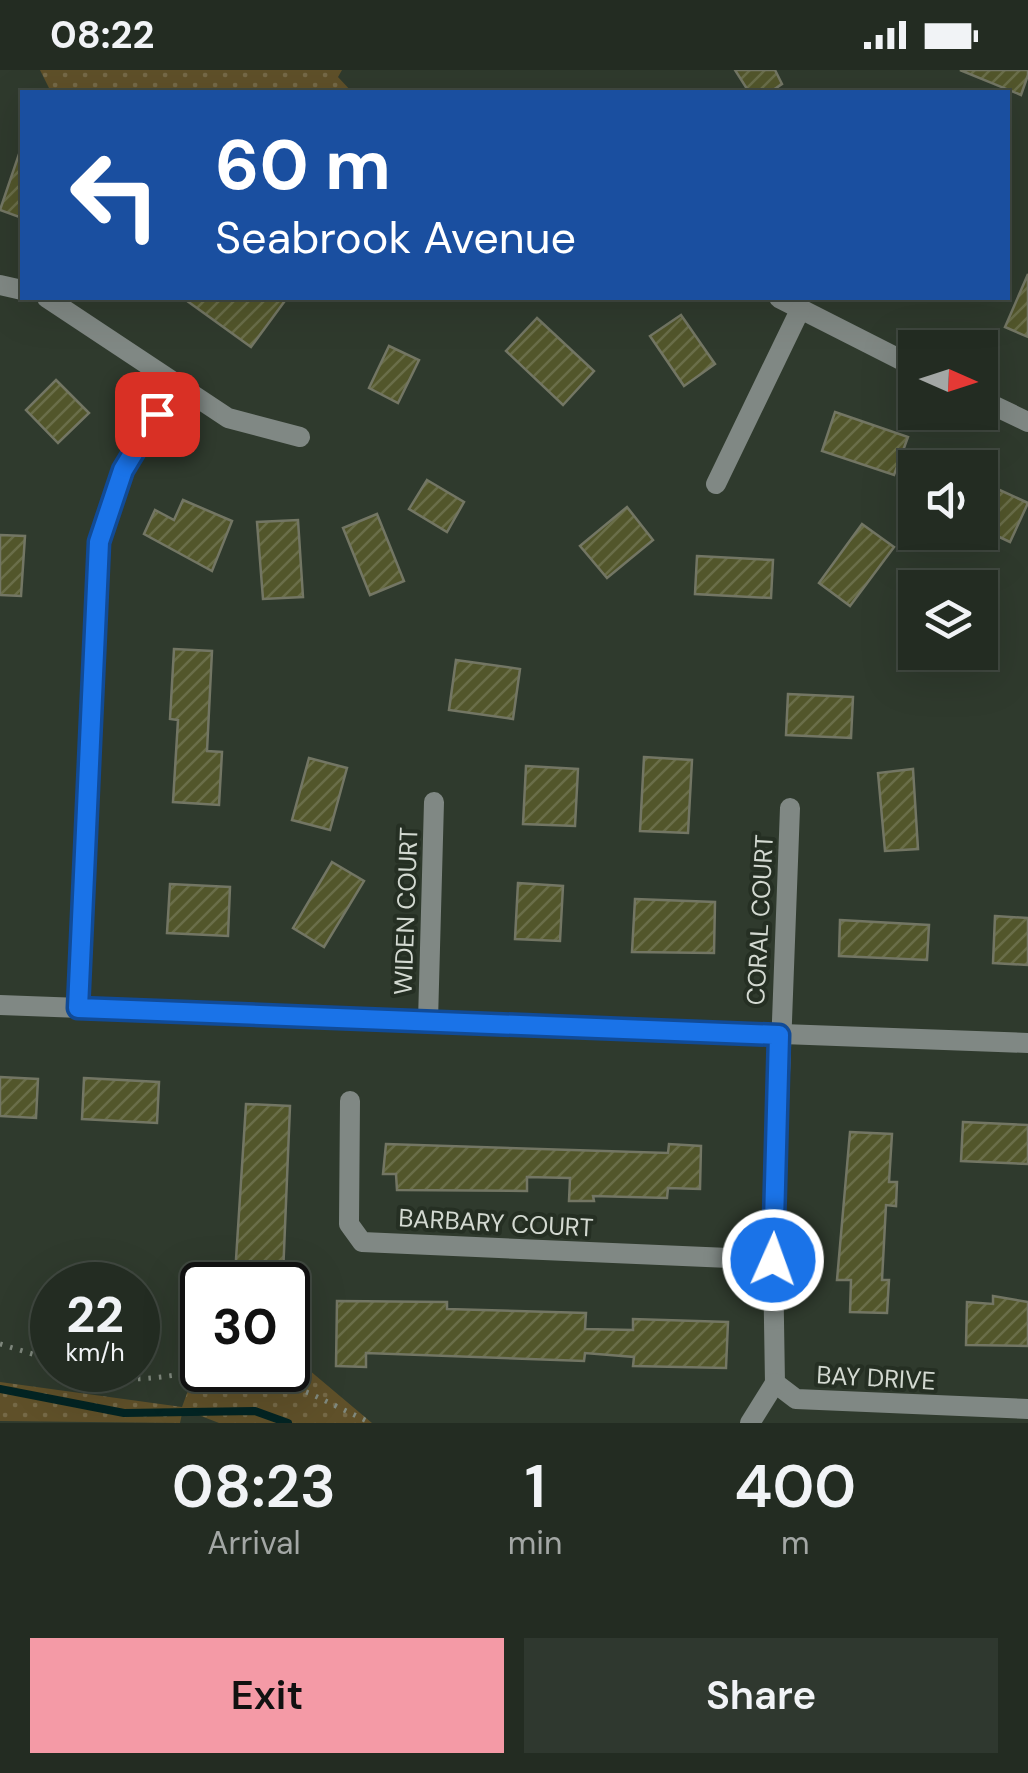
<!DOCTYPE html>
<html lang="en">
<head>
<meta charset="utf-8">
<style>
  :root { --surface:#232c22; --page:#2f382f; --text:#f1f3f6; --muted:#a3a7a5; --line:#404840; --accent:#f49aa6 }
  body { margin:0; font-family:"DM Sans",sans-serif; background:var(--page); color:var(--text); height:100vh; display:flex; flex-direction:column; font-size:38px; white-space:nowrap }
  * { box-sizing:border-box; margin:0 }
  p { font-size:32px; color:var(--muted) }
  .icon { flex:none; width:55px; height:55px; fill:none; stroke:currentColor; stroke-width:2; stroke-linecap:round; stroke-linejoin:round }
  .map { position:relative; height:1353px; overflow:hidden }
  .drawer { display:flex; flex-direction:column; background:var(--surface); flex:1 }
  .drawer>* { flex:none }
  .top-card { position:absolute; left:20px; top:20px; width:990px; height:210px; border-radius:0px; box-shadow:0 10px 40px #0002,0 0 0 2px var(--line); background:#1a4fa0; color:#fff; overflow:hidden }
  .needle { width:65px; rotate:93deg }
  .buttons { position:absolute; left:898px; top:260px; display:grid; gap:20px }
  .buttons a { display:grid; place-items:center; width:100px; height:100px; border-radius:0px; background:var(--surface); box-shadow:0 10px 40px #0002,0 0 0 2px var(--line); font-size:50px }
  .speed { position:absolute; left:30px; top:1192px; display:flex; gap:20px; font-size:50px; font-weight:700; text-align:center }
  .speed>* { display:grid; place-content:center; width:130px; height:130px; border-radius:50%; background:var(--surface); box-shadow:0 10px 40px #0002,0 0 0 2px var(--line); line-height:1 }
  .speed small { font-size:25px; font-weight:400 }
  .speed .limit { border:5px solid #111; border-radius:15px; background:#fff; color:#111 }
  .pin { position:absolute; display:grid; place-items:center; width:85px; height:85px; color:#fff; margin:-42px; border-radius:20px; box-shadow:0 5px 15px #0006 }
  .me { position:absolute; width:110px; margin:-55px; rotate:2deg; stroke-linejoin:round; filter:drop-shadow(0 0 8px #0008) }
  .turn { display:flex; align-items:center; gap:35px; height:210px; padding:0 30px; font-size:45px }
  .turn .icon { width:130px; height:130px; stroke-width:2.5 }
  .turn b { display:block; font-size:70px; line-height:85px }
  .eta { display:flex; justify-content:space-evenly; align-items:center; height:170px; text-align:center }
  .eta b { font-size:60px; font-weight:600; line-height:70px }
  .action { display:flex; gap:20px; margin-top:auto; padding:20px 30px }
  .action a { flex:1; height:115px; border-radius:0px; background:var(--accent); color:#111; font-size:40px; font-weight:600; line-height:115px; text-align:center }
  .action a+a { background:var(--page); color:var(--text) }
  .status { display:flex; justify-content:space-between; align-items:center; height:70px; padding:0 50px; background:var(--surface); direction:ltr }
  .status svg { height:28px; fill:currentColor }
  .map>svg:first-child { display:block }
  .grass { fill:url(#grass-dots) }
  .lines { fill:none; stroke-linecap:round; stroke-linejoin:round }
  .stream { stroke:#032423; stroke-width:8 }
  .building { fill:url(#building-hatch); stroke:#737664; stroke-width:2.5 }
  .path { stroke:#7f887d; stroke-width:5; stroke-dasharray:2.5 8; stroke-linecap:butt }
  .minor { stroke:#808884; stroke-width:20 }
  .route-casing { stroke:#114b97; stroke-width:25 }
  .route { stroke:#1a73e8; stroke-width:18 }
  .labels { text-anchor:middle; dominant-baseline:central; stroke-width:8; stroke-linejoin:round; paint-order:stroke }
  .street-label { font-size:25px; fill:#d3d9d1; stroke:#252f23 }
</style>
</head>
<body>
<div class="status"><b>08:22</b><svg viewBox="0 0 49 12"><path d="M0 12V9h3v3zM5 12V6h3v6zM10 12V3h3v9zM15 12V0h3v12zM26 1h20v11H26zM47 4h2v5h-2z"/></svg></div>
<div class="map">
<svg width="1028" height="1353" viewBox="0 0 1028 1353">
  <defs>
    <pattern id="grass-dots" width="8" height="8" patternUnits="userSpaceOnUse" patternTransform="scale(2.5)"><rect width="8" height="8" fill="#5f5029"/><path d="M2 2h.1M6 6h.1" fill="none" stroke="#756947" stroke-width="1.8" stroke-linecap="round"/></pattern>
    <pattern id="building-hatch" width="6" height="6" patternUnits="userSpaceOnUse" patternTransform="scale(2.5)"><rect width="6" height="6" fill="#52562b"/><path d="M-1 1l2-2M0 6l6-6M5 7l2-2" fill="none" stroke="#6a6e49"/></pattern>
  </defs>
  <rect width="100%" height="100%" fill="#2f3a2d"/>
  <g class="grass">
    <polygon points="40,0 342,0 338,7 352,22 51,22"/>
    <polygon points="197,1296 202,1300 309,1300 372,1353 219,1353 183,1339 180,1353 0,1351 0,1312 182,1337"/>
  </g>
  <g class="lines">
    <polyline class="stream" points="0,1319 124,1343 255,1341 288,1353"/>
  </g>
  <g class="building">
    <polygon points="735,0 775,0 782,14 770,22 749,22"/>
    <polygon points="960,0 1028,0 1028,5 1021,25"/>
    <polygon points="19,84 22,85 22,148 0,140"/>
    <polygon points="1028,204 1028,267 1005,257"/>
    <polygon points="183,228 287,228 251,277"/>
    <polygon points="681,245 715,294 684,316 650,266"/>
    <polygon points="537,248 594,301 563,335 506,281"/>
    <polygon points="389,276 419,290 398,333 369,318"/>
    <polygon points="56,310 89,343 58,373 26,340"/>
    <polygon points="835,342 908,367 894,405 822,381"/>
    <polygon points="427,410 464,432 447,462 409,439"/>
    <polygon points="980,411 1028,433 1010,472 980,458"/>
    <polygon points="183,430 232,451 212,501 144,464 155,440 174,450"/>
    <polygon points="627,437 653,470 607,508 580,476"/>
    <polygon points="377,444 404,511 370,525 343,458"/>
    <polygon points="298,450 303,527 263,529 257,452"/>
    <polygon points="862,454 894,477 850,536 819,513"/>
    <polygon points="0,465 25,466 21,526 0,525"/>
    <polygon points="697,486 773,490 771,528 695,524"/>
    <polygon points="174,579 212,581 207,681 222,682 219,735 173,732 178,650 170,649"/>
    <polygon points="456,590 520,599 513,649 449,640"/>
    <polygon points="788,624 853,627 851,668 786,665"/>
    <polygon points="644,687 692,690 688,763 640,761"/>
    <polygon points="309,688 347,698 330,760 292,750"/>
    <polygon points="526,696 578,699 575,756 523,754"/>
    <polygon points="913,699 918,779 885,781 878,703"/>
    <polygon points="332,792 364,811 324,877 293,858"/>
    <polygon points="518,813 563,816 560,871 515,869"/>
    <polygon points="170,814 230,817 228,866 167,863"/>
    <polygon points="635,829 715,832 714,883 632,882"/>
    <polygon points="995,846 1028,848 1028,895 993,893"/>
    <polygon points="840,850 929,855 927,890 839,886"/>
    <polygon points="0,1007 38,1009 36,1048 0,1046"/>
    <polygon points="84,1008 159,1012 157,1053 82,1049"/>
    <polygon points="246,1034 290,1036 283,1205 269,1206 269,1215 243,1215 243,1204 235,1205"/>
    <polygon points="963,1052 1028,1055 1028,1094 961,1091"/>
    <polygon points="850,1062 892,1064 889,1112 897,1112 896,1136 886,1135 882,1210 889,1210 887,1243 850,1242 851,1210 837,1210"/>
    <polygon points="386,1074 668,1083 669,1074 701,1076 700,1119 668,1118 667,1128 593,1126 594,1131 569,1131 570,1108 527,1107 527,1121 397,1120 396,1104 383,1104"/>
    <polygon points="993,1226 1028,1232 1028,1276 966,1275 967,1232 993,1234"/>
    <polygon points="337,1231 447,1232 447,1239 586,1243 585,1259 633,1260 633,1249 728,1252 726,1298 633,1296 634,1287 585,1283 584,1291 366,1283 366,1297 336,1296"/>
  </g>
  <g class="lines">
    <g class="path">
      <polyline points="0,1274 52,1290"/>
      <path d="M76,1300C120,1317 165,1306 210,1300"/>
      <polyline points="247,1300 309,1323 371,1353"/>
    </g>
    <g class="minor">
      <polyline points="0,215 22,220"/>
      <polyline points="47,228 228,348 300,367"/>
      <polyline points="779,228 915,297"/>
      <polyline points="980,329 1028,352"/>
      <polyline points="716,414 800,240"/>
      <polyline points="790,738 773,1190 775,1313 796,1329 1028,1339"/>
      <polyline points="0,935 1028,973"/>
      <polyline points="78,937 99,471 123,400 174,315"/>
      <polyline points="428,951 434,732"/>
      <polyline points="350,1031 349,1154 362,1172 773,1190"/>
      <polyline points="750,1353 775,1313"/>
    </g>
  </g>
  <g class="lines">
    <g class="route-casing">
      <polyline id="route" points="157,344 123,400 99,472 78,938 779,965 773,1190"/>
    </g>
    <use href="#route" class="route"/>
  </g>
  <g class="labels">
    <g class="street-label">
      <text transform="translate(406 841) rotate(-88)">WIDEN COURT</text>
      <text transform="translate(760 850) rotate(-87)">CORAL COURT</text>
      <text transform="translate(496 1153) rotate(3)">BARBARY COURT</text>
      <text transform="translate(876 1308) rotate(3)">BAY DRIVE</text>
    </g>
  </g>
</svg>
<div class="buttons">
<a><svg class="needle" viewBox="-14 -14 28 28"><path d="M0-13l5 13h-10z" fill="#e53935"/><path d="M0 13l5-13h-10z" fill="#a3a7a5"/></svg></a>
<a><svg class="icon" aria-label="sound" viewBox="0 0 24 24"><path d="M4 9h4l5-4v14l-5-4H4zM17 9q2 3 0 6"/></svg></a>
<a><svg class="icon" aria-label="layers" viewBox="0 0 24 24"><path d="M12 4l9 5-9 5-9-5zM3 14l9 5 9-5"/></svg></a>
</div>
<div class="speed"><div>22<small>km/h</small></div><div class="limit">30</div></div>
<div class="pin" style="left:157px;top:344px;background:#d93025"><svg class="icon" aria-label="arrive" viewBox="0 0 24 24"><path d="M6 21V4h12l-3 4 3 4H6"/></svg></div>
<svg class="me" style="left:773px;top:1190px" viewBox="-20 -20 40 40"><circle r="17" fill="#1a73e8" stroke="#fff" stroke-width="3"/><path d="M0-11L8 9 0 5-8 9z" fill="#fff"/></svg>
<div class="top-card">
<div class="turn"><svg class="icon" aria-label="left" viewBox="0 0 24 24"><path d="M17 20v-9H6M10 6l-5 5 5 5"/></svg><div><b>60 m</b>Seabrook Avenue</div></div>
</div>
</div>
<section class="drawer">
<div class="eta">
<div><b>08:23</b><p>Arrival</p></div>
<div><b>1</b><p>min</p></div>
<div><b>400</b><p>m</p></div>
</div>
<div class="action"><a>Exit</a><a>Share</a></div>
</section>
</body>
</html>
